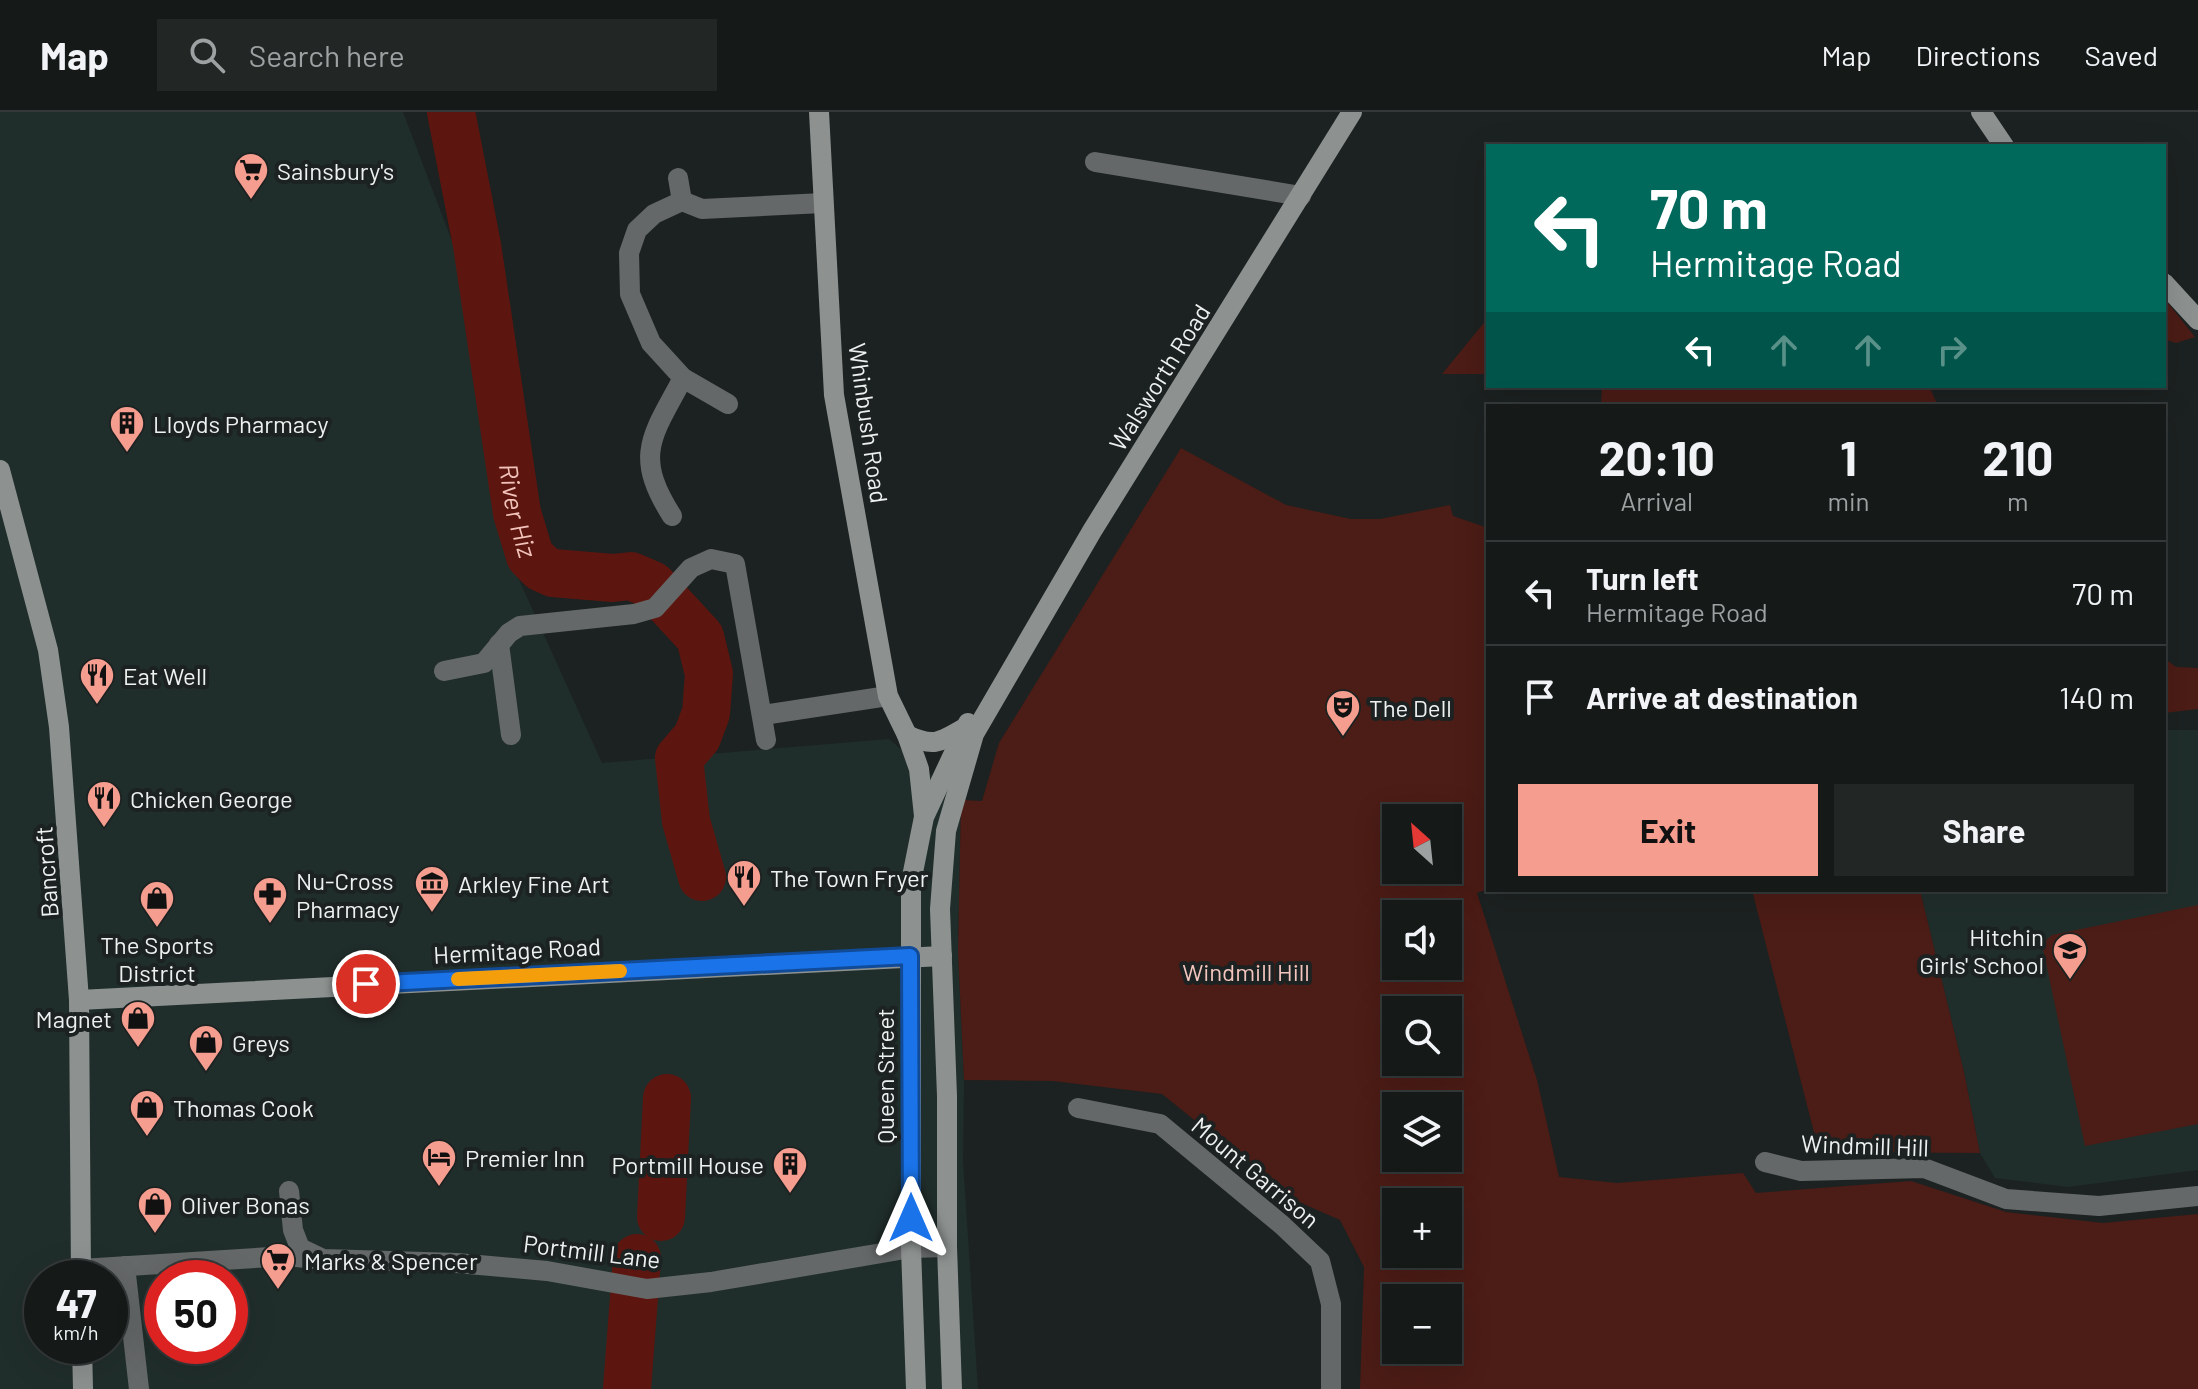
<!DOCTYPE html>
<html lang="en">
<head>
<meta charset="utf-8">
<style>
  :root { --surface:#151a19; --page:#222726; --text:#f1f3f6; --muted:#9da1a2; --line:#343838; --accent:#f59d8f }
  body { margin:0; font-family:Barlow,sans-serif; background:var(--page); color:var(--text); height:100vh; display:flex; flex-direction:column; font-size:30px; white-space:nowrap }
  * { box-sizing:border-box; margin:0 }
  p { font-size:26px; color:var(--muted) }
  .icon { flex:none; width:44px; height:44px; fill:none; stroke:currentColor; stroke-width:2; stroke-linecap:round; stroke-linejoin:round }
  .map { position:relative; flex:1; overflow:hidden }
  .details { position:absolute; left:1486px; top:292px; width:680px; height:488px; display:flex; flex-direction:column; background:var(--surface); border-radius:0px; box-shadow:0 8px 32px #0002,0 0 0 2px var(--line) }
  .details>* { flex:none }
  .hud { position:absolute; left:1486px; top:32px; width:680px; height:244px; border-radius:0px; box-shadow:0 8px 32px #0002,0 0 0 2px var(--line); background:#00695c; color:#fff; overflow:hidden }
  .needle { width:52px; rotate:333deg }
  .buttons { position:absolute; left:1382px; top:692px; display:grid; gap:16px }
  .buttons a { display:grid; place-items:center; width:80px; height:80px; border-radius:0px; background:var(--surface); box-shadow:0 8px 32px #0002,0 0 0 2px var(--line); font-size:40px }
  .speed { position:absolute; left:24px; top:1148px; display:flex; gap:16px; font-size:40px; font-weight:700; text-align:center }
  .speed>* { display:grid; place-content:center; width:104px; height:104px; border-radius:50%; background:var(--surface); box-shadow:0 8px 32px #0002,0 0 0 2px var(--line); line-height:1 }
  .speed small { font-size:20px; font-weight:400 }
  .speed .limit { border:12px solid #d22; background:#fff; color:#111 }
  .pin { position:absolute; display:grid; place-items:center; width:68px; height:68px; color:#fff; margin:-34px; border:4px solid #fff; border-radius:50%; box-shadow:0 2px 8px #0007 }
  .me { position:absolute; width:88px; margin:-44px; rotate:0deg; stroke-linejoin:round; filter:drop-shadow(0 0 6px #0008) }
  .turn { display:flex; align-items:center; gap:28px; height:168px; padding:0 32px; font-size:36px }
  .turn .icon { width:104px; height:104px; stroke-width:2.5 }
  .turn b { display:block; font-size:56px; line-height:68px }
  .lanes { display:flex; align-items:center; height:76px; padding:0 32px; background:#0003; justify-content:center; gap:40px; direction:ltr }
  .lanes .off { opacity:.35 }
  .eta { display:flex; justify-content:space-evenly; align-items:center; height:136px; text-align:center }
  .eta b { font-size:48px; font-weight:700; line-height:56px }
  .action { display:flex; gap:16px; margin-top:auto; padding:16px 32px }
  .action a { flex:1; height:92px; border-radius:0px; background:var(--accent); color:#111; font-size:32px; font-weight:700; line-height:92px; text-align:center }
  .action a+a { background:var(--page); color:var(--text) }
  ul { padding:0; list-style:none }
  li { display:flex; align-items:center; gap:24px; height:104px; padding:0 32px; border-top:2px solid var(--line) }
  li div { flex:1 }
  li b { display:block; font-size:30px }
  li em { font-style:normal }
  header { display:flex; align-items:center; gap:48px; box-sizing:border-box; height:112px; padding:0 40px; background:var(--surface); border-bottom:2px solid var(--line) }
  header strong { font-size:38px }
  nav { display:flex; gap:44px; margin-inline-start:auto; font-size:28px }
  .search { width:560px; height:72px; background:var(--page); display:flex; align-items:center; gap:20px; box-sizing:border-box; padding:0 28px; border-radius:0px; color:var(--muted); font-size:30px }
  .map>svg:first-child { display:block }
  .built { fill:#202e2b; fill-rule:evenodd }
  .green { fill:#4c1c16; fill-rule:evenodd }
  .water { fill:#5d160f }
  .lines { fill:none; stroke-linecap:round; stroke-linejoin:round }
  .river { stroke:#5d160f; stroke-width:48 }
  .street { stroke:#656868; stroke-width:20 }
  .secondary { stroke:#8d9291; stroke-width:20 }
  .route-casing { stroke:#114b97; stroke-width:20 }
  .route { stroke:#1a73e8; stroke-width:14 }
  .slow { stroke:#f59e0b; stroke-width:14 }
  .labels { text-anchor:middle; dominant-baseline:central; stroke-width:8; stroke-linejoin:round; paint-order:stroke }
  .poi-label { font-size:24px; fill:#edf1f0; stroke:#1c2221; text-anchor:start }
  .street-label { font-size:24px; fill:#edf1f0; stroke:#1c2221 }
  .park-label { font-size:24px; fill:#f3c5be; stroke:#1c2221 }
  .water-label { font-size:26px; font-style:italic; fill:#f1c3bb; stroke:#1c2221 }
</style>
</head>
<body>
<header>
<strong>Map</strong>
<div class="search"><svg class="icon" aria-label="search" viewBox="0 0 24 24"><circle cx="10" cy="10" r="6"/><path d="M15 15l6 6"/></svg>Search here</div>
<nav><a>Map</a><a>Directions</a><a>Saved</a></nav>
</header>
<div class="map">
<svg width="2198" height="1277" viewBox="0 0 2198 1277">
  <rect width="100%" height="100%" fill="#1c2221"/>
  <g class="built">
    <path d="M0,0H403L472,182L511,450L602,651L889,627L961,688L958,840L964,968L963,1049L978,1277H0ZM42,1166H110V1234H42ZM162,1166H230V1234H162Z"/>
    <polygon points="2164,618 2198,618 2198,1058 2068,1075 1995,1066 1980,1041 1964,960 1920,778 2164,778"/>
  </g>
  <g class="green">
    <polygon points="2164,186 2195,225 2176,231 2164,227"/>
    <polygon points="1488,206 1488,262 1442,262"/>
    <polygon points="1602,274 1929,274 1938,294 1601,294"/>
    <path d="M1181,336L1286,393L1351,407H1380L1450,393L1453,404L1488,416V777L1477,781L1537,968L1559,1065L1617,1071L1743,1061L1756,1081L1911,1069L2006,1100L2103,1111L2198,1102V1277H1360L1364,1155L1340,1108L1292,1087L1162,982L1053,969L964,968L958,840L961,688L982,689L999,631ZM1396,706H1448V758H1396ZM1396,802H1448V854H1396ZM1396,898H1448V950H1396ZM1396,994H1448V1046H1396ZM1396,1090H1448V1142H1396ZM1396,1186H1448V1238H1396Z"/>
    <polygon points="2164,546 2176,555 2198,556 2198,597 2164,601"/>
    <polygon points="1752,778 1920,778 1964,960 1980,1041 1819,1040"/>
    <polygon points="2198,793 2198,1012 2085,1034 2042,832 2052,823"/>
  </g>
  <path class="water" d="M626,1193L635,1194L645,1204L639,1277H611C610,1251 607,1212 626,1193Z"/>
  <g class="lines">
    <g class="river">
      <path id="s1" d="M451,0L477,133L517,401L530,444L542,456L553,461L613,466L631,464L652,473L700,525L709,562L706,601L697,625L679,646L686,709L702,765"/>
      <polyline points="661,1105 667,986"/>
      <polyline points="627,1277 637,1146"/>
    </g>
    <g class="street">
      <polyline points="1095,50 1301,84"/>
      <polyline points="678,66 682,89 702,97 823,91"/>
      <polyline points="682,89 654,102 637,118 629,141 630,182 651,231 683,266 728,292"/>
      <path d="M672,404C633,343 652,324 683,266"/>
      <polyline points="499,532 511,623"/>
      <polyline points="444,559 484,551 509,521 520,514 634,502 655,496 691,456 711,447 735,452 766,628"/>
      <polyline points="763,603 888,584"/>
      <polyline points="1078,996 1160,1012 1282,1113 1320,1149 1331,1192 1331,1277"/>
      <polyline points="1765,1050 1801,1059 1924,1056 2006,1087 2099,1094 2198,1084"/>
      <polyline points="289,1079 293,1118 300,1136 323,1147 457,1151 547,1159 647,1177 711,1170 911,1136 947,1135"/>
      <polyline points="125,1154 139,1277"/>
      <polyline points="81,1157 287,1144 316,1147"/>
    </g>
    <g class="secondary">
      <polyline points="819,0 834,283 888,584 907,623 919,657 924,704"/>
      <polyline points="1981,0 2004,34"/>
      <polyline points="2164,171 2198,208"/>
      <polyline points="0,358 48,538 59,615 79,888 81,1166"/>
      <path d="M907,623C933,635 939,631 963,617"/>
      <polyline points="79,888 942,844"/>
      <polyline points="82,1234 83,1277"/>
      <polyline points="916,1277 911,1136 911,770 924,705 968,611"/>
      <polyline points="952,1277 947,1135 947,984 940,797 946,719 974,622 1092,419 1352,0"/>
    </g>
  </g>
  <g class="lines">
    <g class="route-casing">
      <polyline id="route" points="366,872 910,844 911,1106"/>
    </g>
    <use href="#route" class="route"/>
    <polyline class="slow" points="458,867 620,859"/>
  </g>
  <defs>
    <g id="supermarket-pin" transform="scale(1.8)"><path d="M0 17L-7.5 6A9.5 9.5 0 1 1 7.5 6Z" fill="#f59d8f" stroke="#1c2221"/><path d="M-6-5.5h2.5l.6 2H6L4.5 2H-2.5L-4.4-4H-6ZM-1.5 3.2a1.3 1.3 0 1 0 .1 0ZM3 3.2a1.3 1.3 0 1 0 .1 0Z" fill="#111"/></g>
    <g id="building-pin" transform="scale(1.8)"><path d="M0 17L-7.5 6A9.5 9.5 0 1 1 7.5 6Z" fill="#f59d8f" stroke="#1c2221"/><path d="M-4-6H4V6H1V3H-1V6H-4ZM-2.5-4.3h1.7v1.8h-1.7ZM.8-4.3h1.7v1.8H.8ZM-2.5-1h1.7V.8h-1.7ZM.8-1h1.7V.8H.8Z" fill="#111"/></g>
    <g id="restaurant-pin" transform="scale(1.8)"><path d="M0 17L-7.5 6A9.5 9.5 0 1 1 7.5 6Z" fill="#f59d8f" stroke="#1c2221"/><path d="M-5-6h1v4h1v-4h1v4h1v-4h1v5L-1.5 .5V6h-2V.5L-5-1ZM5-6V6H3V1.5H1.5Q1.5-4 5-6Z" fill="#111"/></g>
    <g id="theatre-pin" transform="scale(1.8)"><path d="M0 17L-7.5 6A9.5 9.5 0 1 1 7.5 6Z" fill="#f59d8f" stroke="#1c2221"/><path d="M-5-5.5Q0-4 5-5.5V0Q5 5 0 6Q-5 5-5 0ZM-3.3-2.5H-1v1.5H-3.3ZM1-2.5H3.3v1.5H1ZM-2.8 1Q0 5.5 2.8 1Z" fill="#111"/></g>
    <g id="museum-pin" transform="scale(1.8)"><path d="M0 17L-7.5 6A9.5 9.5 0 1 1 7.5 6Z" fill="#f59d8f" stroke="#1c2221"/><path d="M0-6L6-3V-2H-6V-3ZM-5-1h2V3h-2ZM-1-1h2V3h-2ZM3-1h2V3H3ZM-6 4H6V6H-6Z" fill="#111"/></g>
    <g id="pharmacy-pin" transform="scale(1.8)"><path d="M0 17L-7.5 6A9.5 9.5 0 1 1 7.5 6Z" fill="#f59d8f" stroke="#1c2221"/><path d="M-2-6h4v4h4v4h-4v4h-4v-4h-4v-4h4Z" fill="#111"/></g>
    <g id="shop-pin" transform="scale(1.8)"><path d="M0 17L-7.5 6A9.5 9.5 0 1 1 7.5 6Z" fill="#f59d8f" stroke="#1c2221"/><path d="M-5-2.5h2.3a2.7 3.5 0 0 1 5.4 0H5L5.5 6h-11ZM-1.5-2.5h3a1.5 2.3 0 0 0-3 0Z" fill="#111"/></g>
    <g id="school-pin" transform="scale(1.8)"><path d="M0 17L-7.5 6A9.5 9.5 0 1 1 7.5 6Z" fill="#f59d8f" stroke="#1c2221"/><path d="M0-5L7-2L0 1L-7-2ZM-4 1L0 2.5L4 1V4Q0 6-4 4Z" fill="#111"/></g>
    <g id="hotel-pin" transform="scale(1.8)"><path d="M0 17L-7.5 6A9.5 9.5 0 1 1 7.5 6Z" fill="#f59d8f" stroke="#1c2221"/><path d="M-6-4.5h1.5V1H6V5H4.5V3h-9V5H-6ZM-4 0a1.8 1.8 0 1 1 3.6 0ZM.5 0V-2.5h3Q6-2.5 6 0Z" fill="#111"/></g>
  </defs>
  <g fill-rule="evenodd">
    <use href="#supermarket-pin" x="251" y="58"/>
    <use href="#building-pin" x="127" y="311"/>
    <use href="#restaurant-pin" x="97" y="563"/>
    <use href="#theatre-pin" x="1343" y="595"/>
    <use href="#restaurant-pin" x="104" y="686"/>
    <use href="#restaurant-pin" x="744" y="765"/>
    <use href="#museum-pin" x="432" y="771"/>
    <use href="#pharmacy-pin" x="270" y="782"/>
    <use href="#shop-pin" x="157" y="786"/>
    <use href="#school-pin" x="2070" y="838"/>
    <use href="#shop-pin" x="138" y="906"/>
    <use href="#shop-pin" x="206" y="930"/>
    <use href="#shop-pin" x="147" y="995"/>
    <use href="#hotel-pin" x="439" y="1045"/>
    <use href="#building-pin" x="790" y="1052"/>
    <use href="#shop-pin" x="155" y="1092"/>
    <use href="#supermarket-pin" x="278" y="1148"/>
  </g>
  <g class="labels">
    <g class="poi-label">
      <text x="277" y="58">Sainsbury's</text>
      <text x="153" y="311">Lloyds Pharmacy</text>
      <text x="123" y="563">Eat Well</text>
      <text x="1369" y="595">The Dell</text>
      <text x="130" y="686">Chicken George</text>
      <text x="770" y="765">The Town Fryer</text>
      <text x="296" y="768">Nu-Cross<tspan x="296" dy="28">Pharmacy</tspan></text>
      <text x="458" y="771">Arkley Fine Art</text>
      <text x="2044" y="824" text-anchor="end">Hitchin<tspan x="2044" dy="28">Girls' School</tspan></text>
      <text x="157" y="832" text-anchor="middle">The Sports<tspan x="157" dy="28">District</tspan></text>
      <text x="112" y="906" text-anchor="end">Magnet</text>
      <text x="232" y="930">Greys</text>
      <text x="173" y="995">Thomas Cook</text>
      <text x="465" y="1045">Premier Inn</text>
      <text x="764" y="1052" text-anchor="end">Portmill House</text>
      <text x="181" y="1092">Oliver Bonas</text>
      <text x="304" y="1148">Marks &amp; Spencer</text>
    </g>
    <g class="street-label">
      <text transform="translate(1159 265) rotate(-58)">Walsworth Road</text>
      <text transform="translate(869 311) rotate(82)">Whinbush Road</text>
      <text transform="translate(46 760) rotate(-94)">Bancroft</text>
      <text transform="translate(517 838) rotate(-3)">Hermitage Road</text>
      <text transform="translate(884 964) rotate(-90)">Queen Street</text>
      <text transform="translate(1865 1033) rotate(2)">Windmill Hill</text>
      <text transform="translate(1256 1060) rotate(40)">Mount Garrison</text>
      <text transform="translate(592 1139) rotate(7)">Portmill Lane</text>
    </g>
    <g class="park-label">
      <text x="1246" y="859">Windmill Hill</text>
    </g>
    <g class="water-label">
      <text stroke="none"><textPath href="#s1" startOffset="404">River Hiz</textPath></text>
    </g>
  </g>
</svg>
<div class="buttons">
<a><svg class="needle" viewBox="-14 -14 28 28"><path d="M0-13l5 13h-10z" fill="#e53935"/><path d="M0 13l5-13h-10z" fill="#9da1a2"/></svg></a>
<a><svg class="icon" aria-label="sound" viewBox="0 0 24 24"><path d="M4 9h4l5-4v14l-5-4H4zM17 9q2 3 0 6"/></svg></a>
<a><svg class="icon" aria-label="search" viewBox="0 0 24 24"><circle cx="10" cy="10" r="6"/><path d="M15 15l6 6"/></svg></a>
<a><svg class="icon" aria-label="layers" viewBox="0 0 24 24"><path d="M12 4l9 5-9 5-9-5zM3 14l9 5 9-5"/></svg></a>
<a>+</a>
<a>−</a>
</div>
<div class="speed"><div>47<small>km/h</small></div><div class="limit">50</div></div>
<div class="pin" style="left:366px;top:872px;background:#d93025"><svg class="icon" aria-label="arrive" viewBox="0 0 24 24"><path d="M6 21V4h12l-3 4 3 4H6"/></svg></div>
<svg class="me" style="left:911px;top:1106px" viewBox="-20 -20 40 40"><path d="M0-17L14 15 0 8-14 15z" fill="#1a73e8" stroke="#fff" stroke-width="4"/></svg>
<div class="hud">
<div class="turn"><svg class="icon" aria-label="left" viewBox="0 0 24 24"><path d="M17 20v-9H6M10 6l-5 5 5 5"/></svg><div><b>70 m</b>Hermitage Road</div></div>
<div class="lanes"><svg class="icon" aria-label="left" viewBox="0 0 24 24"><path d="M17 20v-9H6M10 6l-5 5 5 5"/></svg><svg class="icon off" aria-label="ahead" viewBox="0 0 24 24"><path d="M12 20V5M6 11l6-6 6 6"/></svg><svg class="icon off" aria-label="ahead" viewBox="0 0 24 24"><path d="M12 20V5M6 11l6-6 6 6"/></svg><svg class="icon off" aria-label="right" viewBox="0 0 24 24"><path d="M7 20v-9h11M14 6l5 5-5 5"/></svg></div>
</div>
<section class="details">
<div class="eta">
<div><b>20:10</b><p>Arrival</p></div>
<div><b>1</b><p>min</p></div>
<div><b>210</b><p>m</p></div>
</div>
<ul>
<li><svg class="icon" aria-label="left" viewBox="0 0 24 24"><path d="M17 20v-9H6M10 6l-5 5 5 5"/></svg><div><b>Turn left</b><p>Hermitage Road</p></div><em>70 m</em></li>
<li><svg class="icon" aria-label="arrive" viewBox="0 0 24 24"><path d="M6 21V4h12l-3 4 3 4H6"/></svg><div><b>Arrive at destination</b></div><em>140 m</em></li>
</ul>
<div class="action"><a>Exit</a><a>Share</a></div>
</section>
</div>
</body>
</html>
